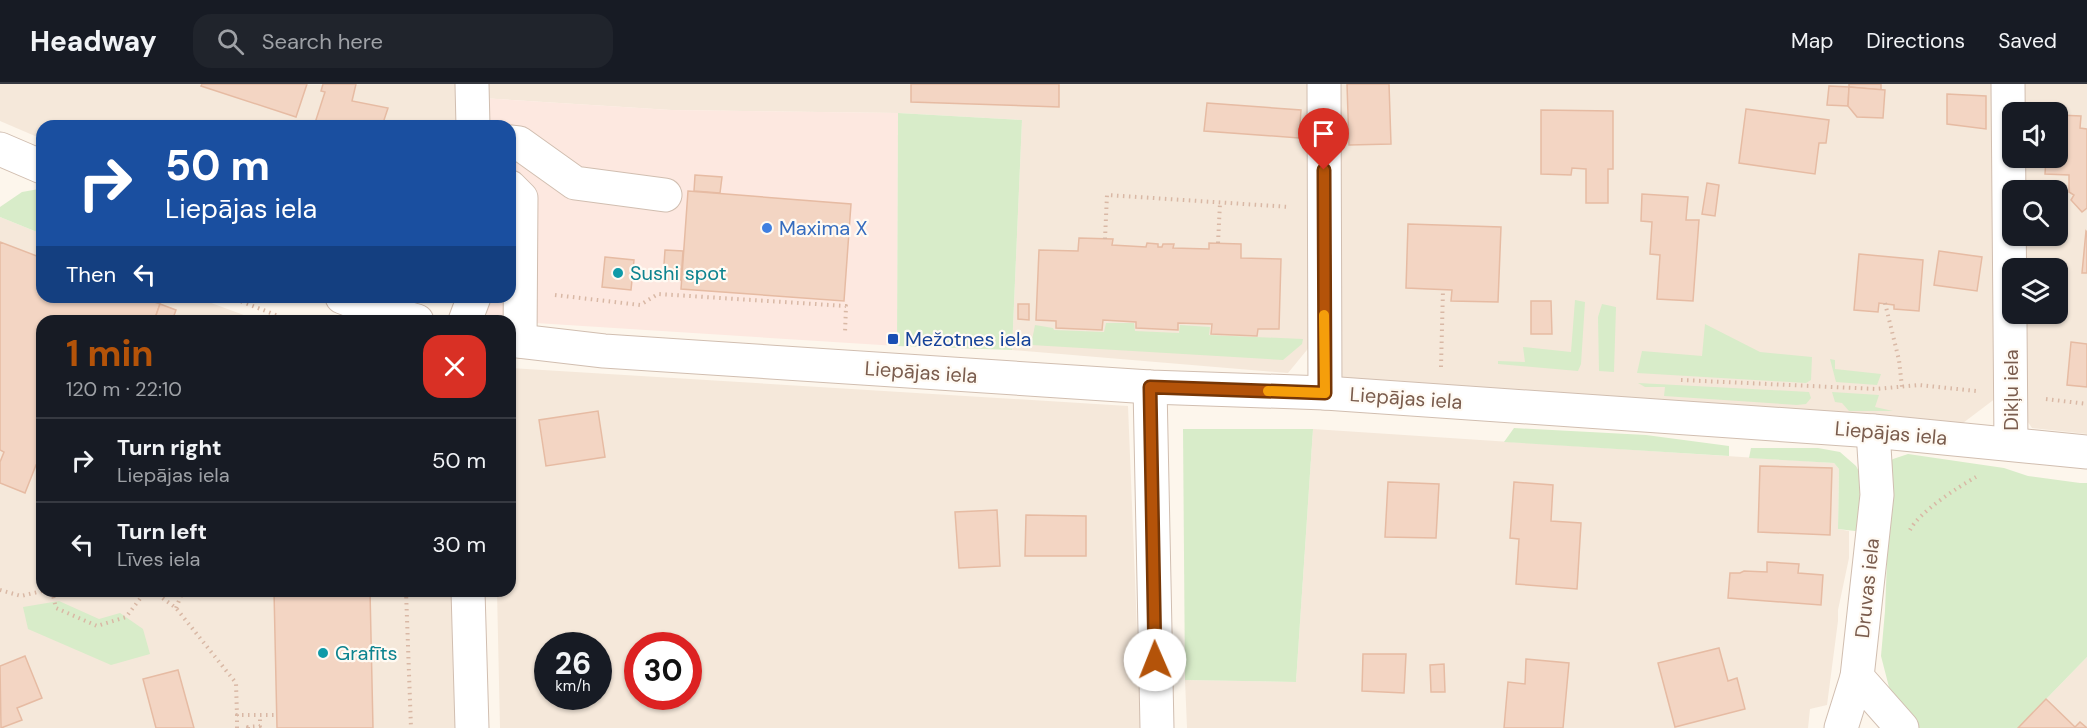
<!DOCTYPE html>
<html lang="en">
<head>
<meta charset="utf-8">
<style>
  :root { --surface:#171b24; --page:#20242c; --text:#f1f3f6; --muted:#9ea1a6; --line:#363941; --accent:#b45309 }
  body { margin:0; font-family:"DM Sans",sans-serif; background:var(--page); color:var(--text); height:100vh; display:flex; flex-direction:column; font-size:22px; white-space:nowrap }
  * { box-sizing:border-box; margin:0 }
  p { font-size:20px; color:var(--muted) }
  .icon { flex:none; width:33px; height:33px; fill:none; stroke:currentColor; stroke-width:2; stroke-linecap:round; stroke-linejoin:round }
  .map { position:relative; flex:1; overflow:hidden }
  .details { position:absolute; left:36px; top:231px; width:480px; height:282px; display:flex; flex-direction:column; background:var(--surface); border-radius:18px; box-shadow:0 2px 4px #0004 }
  .details>* { flex:none }
  .hud { position:absolute; left:36px; top:36px; width:480px; height:183px; border-radius:18px; box-shadow:0 2px 4px #0004; background:#1a4fa0; color:#fff; overflow:hidden }
  .tools { position:absolute; left:2002px; top:18px; display:grid; gap:12px }
  .tools a { display:grid; place-items:center; width:66px; height:66px; border-radius:12px; background:var(--surface); box-shadow:0 2px 4px #0004; font-size:30px }
  .speed { position:absolute; left:534px; top:548px; display:flex; gap:12px; font-size:30px; font-weight:700; text-align:center }
  .speed>* { display:grid; place-content:center; width:78px; height:78px; border-radius:50%; background:var(--surface); box-shadow:0 2px 4px #0004; line-height:1 }
  .speed small { font-size:15px; font-weight:400 }
  .speed .limit { border:9px solid #d22; background:#fff; color:#111 }
  .pin { position:absolute; display:grid; place-items:center; width:51px; height:51px; color:#fff; margin:-62px -26px; border-radius:50% 50% 50% 0; rotate:-45deg; box-shadow:0 0 6px #0007 }
  .pin .icon { rotate:45deg }
  .me { position:absolute; width:66px; margin:-33px; rotate:359deg; stroke-linejoin:round; filter:drop-shadow(0 0 4px #0008) }
  .turn { display:flex; align-items:center; gap:21px; height:126px; padding:0 30px; font-size:27px }
  .turn .icon { width:78px; height:78px; stroke-width:2.5 }
  .turn b { display:block; font-size:42px; line-height:51px }
  .then { display:flex; align-items:center; height:57px; padding:0 30px; background:#0003; gap:12px; font-size:22px }
  .round { display:grid; place-items:center; flex:none; width:63px; height:63px; border-radius:18px; background:var(--page) }
  .head { display:flex; align-items:center; justify-content:space-between; height:102px; padding:0 30px }
  h1 { font-size:36px; font-weight:700; line-height:45px; color:var(--accent) }
  ul { padding:0; list-style:none }
  li { display:flex; align-items:center; gap:18px; height:84px; padding:0 30px; border-top:2px solid var(--line) }
  li div { flex:1 }
  li b { display:block; font-size:22px }
  li em { font-style:normal }
  header { display:flex; align-items:center; gap:36px; box-sizing:border-box; height:84px; padding:0 30px; background:var(--surface); border-bottom:2px solid var(--line) }
  header strong { font-size:28px }
  nav { display:flex; gap:33px; margin-inline-start:auto; font-size:21px }
  .search { width:420px; height:54px; background:var(--page); display:flex; align-items:center; gap:15px; box-sizing:border-box; padding:0 21px; border-radius:18px; color:var(--muted); font-size:22px }
  .map>svg:first-child { display:block }
  .residential { fill:#f5e8da; fill-rule:evenodd }
  .commercial { fill:#fde8e0 }
  .green { fill:#d8ecc9 }
  .building { fill:#f3d5c3; stroke:#e6bba3; stroke-width:1.5 }
  .lines { fill:none; stroke-linecap:round; stroke-linejoin:round }
  .minor-casing { stroke:#d1beb0; stroke-width:35 }
  .path { stroke:#d9b8a5; stroke-width:4; stroke-dasharray:1.5 4.5; stroke-linecap:butt }
  .minor { stroke:#fff; stroke-width:33 }
  .route-casing { stroke:#753606; stroke-width:15 }
  .route { stroke:#b45309; stroke-width:10 }
  .slow { stroke:#f59e0b; stroke-width:10 }
  .shop-dot { fill:#3f7fe0; stroke:#fffaf3; stroke-width:2 }
  .culture-dot { fill:#0f9aa8; stroke:#fffaf3; stroke-width:2 }
  .transit-dot { fill:#1a4fb4; stroke:#fffaf3; stroke-width:2 }
  .labels { text-anchor:middle; dominant-baseline:central; stroke-width:4.5; stroke-linejoin:round; paint-order:stroke }
  .shop-label { font-size:20px; fill:#366cbe; stroke:#fffaf3; text-anchor:start }
  .culture-label { font-size:20px; fill:#0d838f; stroke:#fffaf3; text-anchor:start }
  .transit-label { font-size:20px; fill:#164399; stroke:#fffaf3; text-anchor:start }
  .street-label { font-size:20px; fill:#7a5c4d; stroke:#fffaf3 }
</style>
</head>
<body>
<header>
<strong>Headway</strong>
<div class="search"><svg class="icon" aria-label="search" viewBox="0 0 24 24"><circle cx="10" cy="10" r="6"/><path d="M15 15l6 6"/></svg>Search here</div>
<nav><a>Map</a><a>Directions</a><a>Saved</a></nav>
</header>
<div class="map">
<svg width="2087" height="644" viewBox="0 0 2087 644">
  <rect width="100%" height="100%" fill="#fdf6ec"/>
  <g class="residential">
    <polygon points="0,0 465,0 464,42 42,42 42,55 0,37"/>
    <polygon points="481,0 1307,0 1311,261 1288,289 1012,266 1022,36 898,29 671,26 481,14"/>
    <polygon points="1333,0 1995,0 1996,314 1963,339 1342,294"/>
    <polygon points="2019,0 2087,0 2087,350 2032,344 2021,328 2020,230 2058,230 2058,184 2020,184 2020,152 2058,152 2058,106 2019,106 2019,74 2058,74 2058,28 2019,28"/>
    <polygon points="0,133 42,150 42,213 195,213 260,237 42,237 42,507 452,507 462,644 0,644"/>
    <path d="M510,284L1128,322L1141,644H500L497,507H510ZM548,561H598V612H548ZM638,561H688V612H638Z"/>
    <polygon points="1313,345 1834,379 1839,385 1838,445 1849,447 1849,474 1838,526 1838,537 1827,621 1810,625 1808,644 1187,644 1185,596 1296,598"/>
    <polygon points="2087,573 2087,644 2018,644 2046,615"/>
  </g>
  <polygon class="commercial" points="481,14 671,26 898,29 897,262 487,236 486,213 510,213 510,42 482,42"/>
  <g class="green">
    <polygon points="898,29 1022,36 1012,266 897,262"/>
    <polygon points="39,105 42,106 42,150 0,133 0,123 22,108"/>
    <polygon points="1575,216 1585,218 1581,280 1578,287 1498,280 1498,277 1525,278 1523,263 1571,268"/>
    <polygon points="1602,220 1616,223 1614,288 1599,287 1598,233"/>
    <polygon points="1106,239 1134,239 1135,247 1179,249 1180,241 1210,243 1209,251 1303,255 1302,260 1283,276 1031,261 1035,241 1053,244 1054,246 1104,248"/>
    <polygon points="1705,240 1760,268 1812,273 1811,296 1806,299 1637,289 1642,267 1702,272"/>
    <polygon points="1830,275 1835,276 1835,285 1881,290 1877,301 1836,298"/>
    <polygon points="1638,299 1809,308 1811,314 1806,320 1797,321 1664,312 1665,303 1645,303"/>
    <polygon points="1832,308 1879,311 1875,323 1893,327 1849,327 1842,319 1835,318"/>
    <polygon points="1514,344 1646,351 1729,362 1729,372 1504,358"/>
    <polygon points="1183,345 1313,345 1296,598 1185,596"/>
    <polygon points="1751,364 1818,364 1840,368 1856,382 1864,397 1860,445 1855,447 1838,445 1839,385 1834,379 1749,374"/>
    <polygon points="1908,370 2004,384 2028,392 2080,399 2087,399 2087,573 2018,644 1919,644 1890,607 1881,572 1885,527 1889,426 1887,379 1893,375"/>
    <polygon points="59,517 99,535 120,529 143,545 150,570 111,581 28,545 23,523"/>
  </g>
  <g class="building">
    <polygon points="202,0 307,0 296,33 201,2"/>
    <polygon points="323,0 356,0 352,17 388,24 382,42 314,42 325,8 321,7"/>
    <polygon points="911,0 1059,0 1059,23 911,18"/>
    <polygon points="1347,0 1389,0 1391,60 1349,61"/>
    <polygon points="1849,0 1881,0 1881,6 1849,3"/>
    <polygon points="1829,2 1849,3 1848,22 1827,21"/>
    <polygon points="1849,3 1885,6 1883,34 1857,33 1848,22"/>
    <polygon points="1947,10 1986,12 1986,45 1947,40"/>
    <polygon points="1207,19 1301,26 1299,54 1204,47"/>
    <polygon points="1746,25 1829,36 1826,59 1819,59 1815,90 1739,79"/>
    <polygon points="1541,26 1613,27 1613,85 1608,85 1608,119 1586,119 1586,85 1572,84 1571,91 1541,90"/>
    <polygon points="2058,31 2081,32 2080,44 2087,45 2087,124 2082,128 2071,116 2074,111 2069,108 2069,91 2045,90 2046,74 2058,74"/>
    <polygon points="695,91 722,93 720,109 694,107"/>
    <polygon points="1707,99 1719,101 1715,132 1702,130"/>
    <polygon points="688,107 851,120 844,217 681,205"/>
    <polygon points="1642,110 1688,113 1686,136 1699,136 1693,217 1657,215 1660,171 1650,170 1652,138 1641,137"/>
    <polygon points="1408,140 1501,143 1498,218 1451,217 1452,206 1406,204"/>
    <polygon points="2086,147 2087,148 2087,189 2082,189"/>
    <polygon points="1079,154 1113,155 1112,161 1146,163 1147,159 1158,160 1158,163 1162,163 1163,160 1174,160 1173,164 1209,165 1209,159 1241,160 1241,174 1281,175 1279,245 1258,245 1257,252 1211,250 1212,240 1178,239 1178,246 1136,244 1136,238 1103,236 1102,246 1056,244 1056,237 1036,236 1039,166 1078,167"/>
    <polygon points="0,158 42,174 42,213 141,213 160,220 154,237 42,237 42,383 36,381 25,409 0,399 0,378 4,368 0,366"/>
    <polygon points="665,166 683,167 681,196 663,195"/>
    <polygon points="1939,167 1982,173 1977,207 1934,201"/>
    <polygon points="1859,170 1923,176 1919,227 1894,225 1894,221 1879,219 1878,228 1854,226"/>
    <polygon points="605,173 634,176 631,206 602,203"/>
    <polygon points="1531,217 1551,217 1552,250 1531,250"/>
    <polygon points="160,220 176,226 172,237 154,237"/>
    <polygon points="1018,220 1029,220 1029,236 1018,235"/>
    <polygon points="2071,258 2087,260 2087,303 2067,301"/>
    <polygon points="598,327 605,373 546,382 539,336"/>
    <polygon points="1760,382 1832,384 1830,451 1758,448"/>
    <polygon points="1388,398 1439,400 1436,454 1385,453"/>
    <polygon points="1514,398 1553,401 1551,437 1581,439 1577,505 1516,500 1519,455 1510,454"/>
    <polygon points="997,426 1000,482 959,484 955,428"/>
    <polygon points="1026,431 1086,432 1086,472 1025,472"/>
    <polygon points="1767,478 1799,480 1798,489 1823,491 1821,521 1728,514 1730,489 1740,489 1744,487 1767,488"/>
    <polygon points="274,507 370,507 373,644 277,644"/>
    <polygon points="1719,564 1728,597 1737,594 1745,625 1675,643 1658,579"/>
    <polygon points="1363,570 1406,570 1404,609 1362,607"/>
    <polygon points="25,572 42,614 17,624 22,636 1,644 0,582"/>
    <polygon points="1526,575 1569,579 1563,644 1504,644 1508,598 1525,600"/>
    <polygon points="1444,580 1445,608 1431,608 1430,581"/>
    <polygon points="178,586 194,644 156,644 143,595"/>
    <polygon points="2046,615 2075,643 2080,638 2087,644 2018,644"/>
  </g>
  <g class="lines">
    <g class="minor-casing">
      <g id="minor">
        <polyline points="472,0 473,42"/>
        <polyline points="1324,0 1325,309"/>
        <polyline points="2008,0 2011,360"/>
        <polyline points="510,58 519,59 575,99 665,111"/>
        <polyline points="0,65 42,83"/>
        <polyline points="510,103 521,114 520,257"/>
        <polyline points="342,213 371,224 417,237"/>
        <polyline points="465,237 474,213"/>
        <polyline points="510,256 604,267 1150,303 1325,309 1873,347 2087,368"/>
        <polyline points="1150,303 1157,644"/>
        <polyline points="1873,347 1877,411 1857,593 1902,644"/>
        <polyline points="468,507 472,644"/>
        <polyline points="1841,644 1857,593"/>
      </g>
    </g>
    <g class="path">
      <polyline points="1105,155 1107,111 1290,123"/>
      <polyline points="1218,159 1220,119"/>
      <polyline points="555,211 640,221 658,210 846,222 845,249"/>
      <polyline points="230,213 291,237"/>
      <polyline points="1885,219 1899,276 1902,303"/>
      <polyline points="1441,283 1443,205"/>
      <polyline points="1681,296 1876,305 1919,301 1976,307"/>
      <polyline points="2046,315 2087,320"/>
      <path d="M1910,446C1919,428 1958,403 1976,393"/>
      <polyline points="0,506 21,512 42,507"/>
      <polyline points="52,507 56,524 97,542 126,533 146,507"/>
      <polyline points="153,507 176,524 236,599 237,631"/>
      <polyline points="406,507 411,644"/>
      <polyline points="176,524 183,507"/>
      <polyline points="237,644 237,631 277,631"/>
      <polyline points="248,644 248,643 260,642 260,631"/>
    </g>
    <use href="#minor" class="minor"/>
  </g>
  <g class="lines">
    <g class="route-casing">
      <polyline id="route" points="1155,576 1150,303 1325,309 1324,86"/>
    </g>
    <use href="#route" class="route"/>
    <polyline class="slow" points="1268,307 1325,309 1324,231"/>
  </g>
  <circle class="shop-dot" cx="767" cy="144" r="6"/>
  <g class="culture-dot">
    <circle cx="618" cy="189" r="6"/>
    <circle cx="323" cy="569" r="6"/>
  </g>
  <rect class="transit-dot" x="887" y="249" width="12" height="12" rx="3"/>
  <g class="labels">
    <g class="shop-label">
      <text x="779" y="144">Maxima X</text>
    </g>
    <g class="culture-label">
      <text x="630" y="189">Sushi spot</text>
      <text x="335" y="569">Grafīts</text>
    </g>
    <g class="transit-label">
      <text x="905" y="255">Mežotnes iela</text>
    </g>
    <g class="street-label">
      <text transform="translate(921 288) rotate(4)">Liepājas iela</text>
      <text transform="translate(2011 306) rotate(-90)">Dikļu iela</text>
      <text transform="translate(1406 314) rotate(4)">Liepājas iela</text>
      <text transform="translate(1891 349) rotate(5)">Liepājas iela</text>
      <text transform="translate(1867 504) rotate(-84)">Druvas iela</text>
    </g>
  </g>
</svg>
<div class="tools">
<a><svg class="icon" aria-label="sound" viewBox="0 0 24 24"><path d="M4 9h4l5-4v14l-5-4H4zM17 9q2 3 0 6"/></svg></a>
<a><svg class="icon" aria-label="search" viewBox="0 0 24 24"><circle cx="10" cy="10" r="6"/><path d="M15 15l6 6"/></svg></a>
<a><svg class="icon" aria-label="layers" viewBox="0 0 24 24"><path d="M12 4l9 5-9 5-9-5zM3 14l9 5 9-5"/></svg></a>
</div>
<div class="speed"><div>26<small>km/h</small></div><div class="limit">30</div></div>
<div class="pin" style="left:1324px;top:86px;background:#d93025"><svg class="icon" aria-label="arrive" viewBox="0 0 24 24"><path d="M6 21V4h12l-3 4 3 4H6"/></svg></div>
<svg class="me" style="left:1155px;top:576px" viewBox="-20 -20 40 40"><circle r="19" fill="#fff"/><path d="M0-13L10 11 0 6-10 11z" fill="#b45309"/></svg>
<div class="hud">
<div class="turn"><svg class="icon" aria-label="right" viewBox="0 0 24 24"><path d="M7 20v-9h11M14 6l5 5-5 5"/></svg><div><b>50 m</b>Liepājas iela</div></div>
<div class="then">Then<svg class="icon" aria-label="left" viewBox="0 0 24 24"><path d="M17 20v-9H6M10 6l-5 5 5 5"/></svg></div>
</div>
<section class="details">
<div class="head"><div><h1>1 min</h1><p>120 m · 22:10</p></div><a class="round" style="background:#d93025;color:#fff"><svg class="icon" aria-label="close" viewBox="0 0 24 24"><path d="M6 6l12 12M18 6L6 18"/></svg></a></div>
<ul>
<li><svg class="icon" aria-label="right" viewBox="0 0 24 24"><path d="M7 20v-9h11M14 6l5 5-5 5"/></svg><div><b>Turn right</b><p>Liepājas iela</p></div><em>50 m</em></li>
<li><svg class="icon" aria-label="left" viewBox="0 0 24 24"><path d="M17 20v-9H6M10 6l-5 5 5 5"/></svg><div><b>Turn left</b><p>Līves iela</p></div><em>30 m</em></li>
</ul>
</section>
</div>
</body>
</html>
